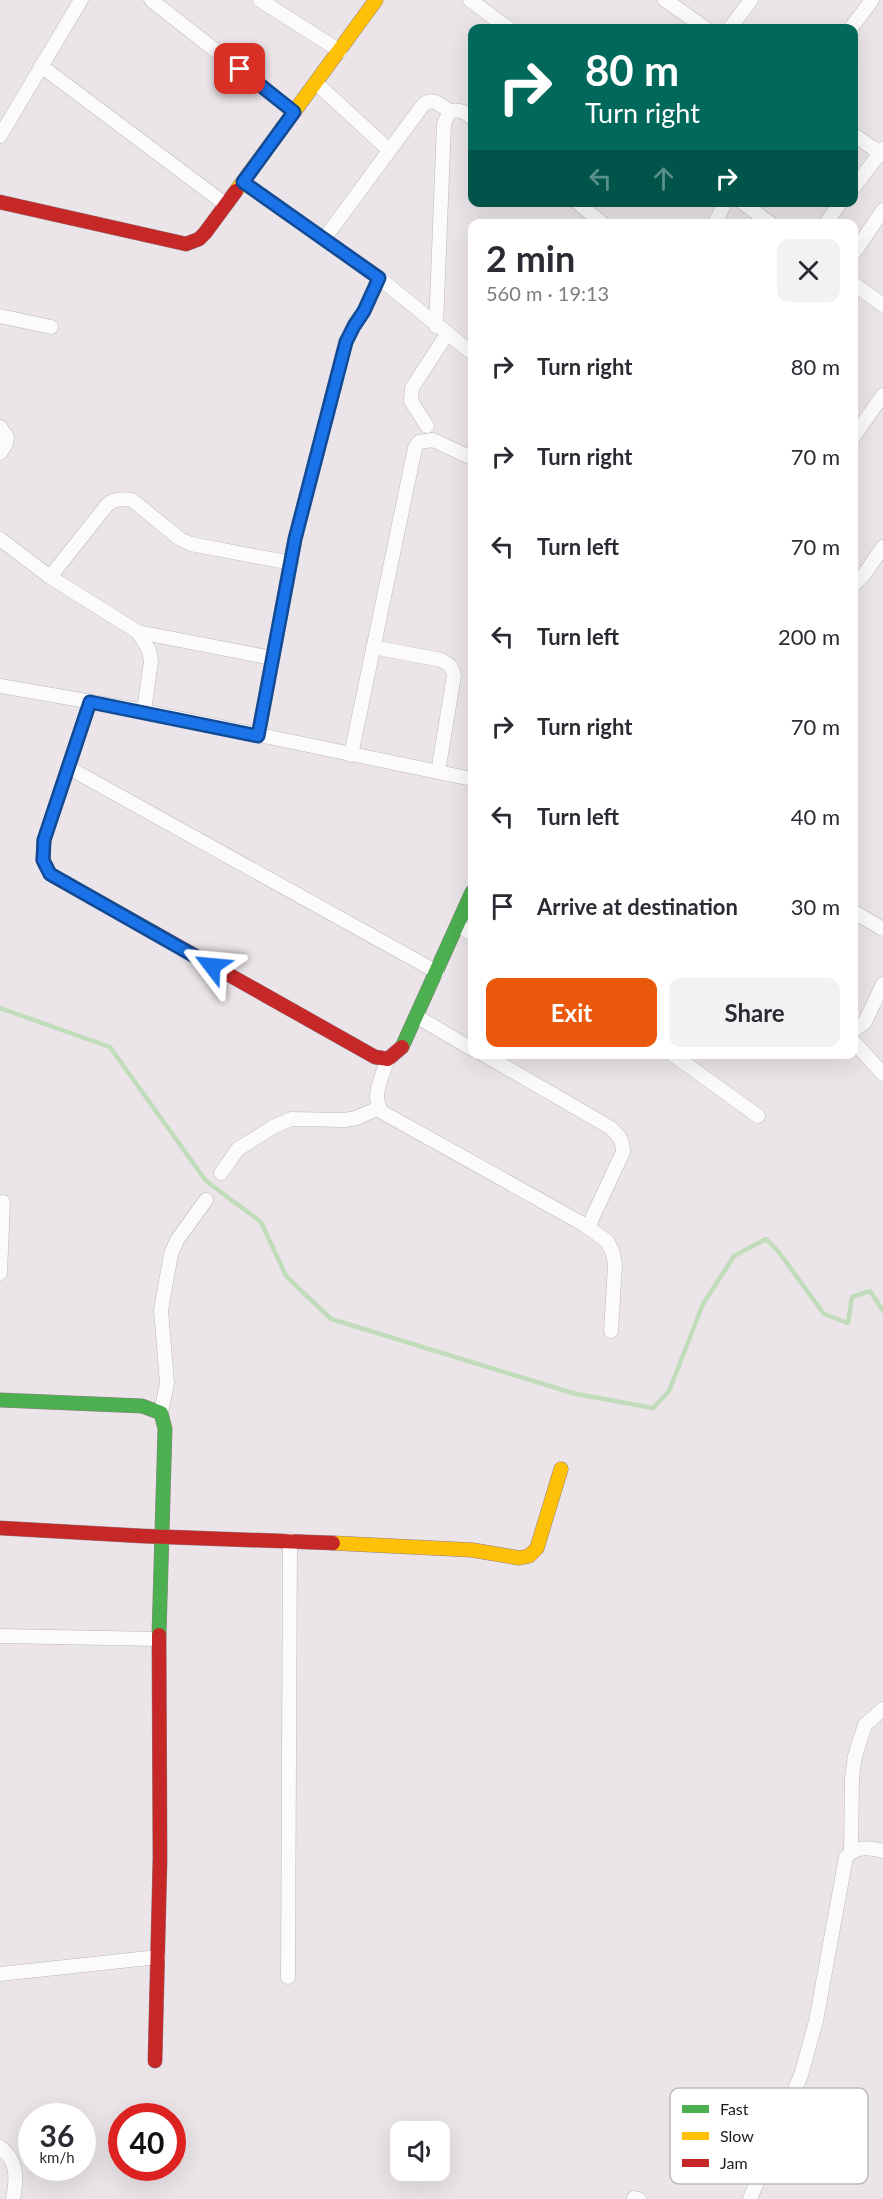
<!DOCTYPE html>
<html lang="en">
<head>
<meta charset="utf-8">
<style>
  :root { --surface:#fff; --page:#f2f2f3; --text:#2b2b33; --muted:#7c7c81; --accent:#ea580c }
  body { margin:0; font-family:Lato,sans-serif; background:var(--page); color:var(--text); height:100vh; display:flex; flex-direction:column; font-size:22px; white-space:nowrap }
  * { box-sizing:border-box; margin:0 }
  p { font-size:20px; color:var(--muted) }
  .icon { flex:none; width:33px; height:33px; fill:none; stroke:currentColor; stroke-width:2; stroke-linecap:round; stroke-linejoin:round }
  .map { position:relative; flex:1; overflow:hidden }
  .sheet { position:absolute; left:468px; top:219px; width:390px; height:840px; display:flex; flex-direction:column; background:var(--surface); border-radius:12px; box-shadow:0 6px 24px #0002 }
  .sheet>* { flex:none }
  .top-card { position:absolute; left:468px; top:24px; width:390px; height:183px; border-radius:12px; box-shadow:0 6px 24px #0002; background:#00695c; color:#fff; overflow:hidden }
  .controls { position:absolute; left:390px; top:2121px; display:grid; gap:12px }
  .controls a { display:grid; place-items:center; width:60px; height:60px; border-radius:12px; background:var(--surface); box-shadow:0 6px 24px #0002; font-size:30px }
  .speed { position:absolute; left:18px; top:2103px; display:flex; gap:12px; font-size:30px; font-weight:700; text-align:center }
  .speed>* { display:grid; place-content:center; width:78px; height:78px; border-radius:50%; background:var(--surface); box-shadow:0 6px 24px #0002; line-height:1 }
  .speed small { font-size:15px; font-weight:400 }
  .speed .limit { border:9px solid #d22; background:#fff; color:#111 }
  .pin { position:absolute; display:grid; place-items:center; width:51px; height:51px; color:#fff; margin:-26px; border-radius:12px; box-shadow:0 3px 9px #0006 }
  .me { position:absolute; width:66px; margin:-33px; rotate:299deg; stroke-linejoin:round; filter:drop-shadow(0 0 4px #0008) }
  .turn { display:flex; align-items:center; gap:21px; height:126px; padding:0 18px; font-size:27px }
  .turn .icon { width:78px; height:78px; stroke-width:2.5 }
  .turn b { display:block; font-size:42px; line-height:51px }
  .lanes { display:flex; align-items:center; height:57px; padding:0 18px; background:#0003; justify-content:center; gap:30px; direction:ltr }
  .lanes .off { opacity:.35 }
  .round { display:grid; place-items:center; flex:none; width:63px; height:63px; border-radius:12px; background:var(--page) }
  .headline { display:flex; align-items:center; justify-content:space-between; height:102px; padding:0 18px }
  h1 { font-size:36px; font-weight:700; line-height:45px }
  .action { display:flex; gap:12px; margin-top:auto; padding:12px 18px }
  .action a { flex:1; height:69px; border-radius:12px; background:var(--accent); color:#fff; font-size:24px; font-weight:700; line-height:69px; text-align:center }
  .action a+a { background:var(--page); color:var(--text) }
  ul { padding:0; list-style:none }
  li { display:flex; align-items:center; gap:18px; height:90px; padding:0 18px }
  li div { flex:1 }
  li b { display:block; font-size:22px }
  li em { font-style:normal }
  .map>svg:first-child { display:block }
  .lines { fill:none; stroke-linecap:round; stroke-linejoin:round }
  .stream { stroke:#c0dcba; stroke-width:4.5 }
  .street-casing { stroke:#bbb8ba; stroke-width:15 }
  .fast-casing { stroke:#937f85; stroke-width:15 }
  .slow-casing { stroke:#937f85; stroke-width:15 }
  .jam-casing { stroke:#937f85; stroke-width:15 }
  .street { stroke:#fcfbfc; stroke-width:14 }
  .fast { stroke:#4caf50; stroke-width:14 }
  .slow { stroke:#ffc107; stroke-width:14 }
  .jam { stroke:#c62828; stroke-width:14 }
  .route-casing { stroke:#114b97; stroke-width:15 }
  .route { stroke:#1a73e8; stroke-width:10 }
  .key { fill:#fff; stroke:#bbb; stroke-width:1.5 }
  .key-label { font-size:16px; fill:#1c1c1c }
</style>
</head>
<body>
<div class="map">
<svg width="883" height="2199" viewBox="0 0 883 2199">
  <rect width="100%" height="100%" fill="#ebe5e9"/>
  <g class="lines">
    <polyline class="stream" points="0,1008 110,1047 206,1181 261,1222 286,1276 331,1319 576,1394 653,1408 669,1391 703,1304 734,1256 766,1239 778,1251 824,1314 848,1323 852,1297 870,1291 883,1311"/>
    <g class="street-casing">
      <g id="street">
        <polyline points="151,0 294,112"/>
        <polyline points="260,0 340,51"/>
        <polyline points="470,0 508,28"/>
        <polyline points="665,0 705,28"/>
        <polyline points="730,28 751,0"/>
        <polyline points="851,28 872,0"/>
        <polyline points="41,66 225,204"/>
        <polyline points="316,83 389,150"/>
        <polyline points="854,135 883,155"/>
        <polyline points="0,136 81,0"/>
        <polyline points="243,182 379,278 472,353"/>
        <polyline points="854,187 883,149"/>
        <polyline points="577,202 603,224"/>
        <polyline points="742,202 771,224"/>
        <polyline points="715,224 725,202"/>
        <polyline points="825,224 841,202"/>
        <path d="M324,239L423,105C432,96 441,106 450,111"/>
        <polyline points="854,253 883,210"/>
        <polyline points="854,284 883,305"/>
        <polyline points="0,316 51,327"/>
        <path d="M436,326L444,124L450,111C460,109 465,112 472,118"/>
        <polyline points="427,426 411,401 412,388 447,334"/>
        <polyline points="0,427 7,437 6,444 0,453"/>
        <polyline points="854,436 883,395"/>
        <polyline points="0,539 50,577 138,632 149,650 151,661 144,711"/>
        <path d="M50,577L107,505C115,498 121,499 132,500L180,539L191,544L291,563"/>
        <polyline points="854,584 863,576 883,547"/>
        <polyline points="138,632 272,658"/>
        <path d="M373,647L441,660C449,664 452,666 454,675L438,772"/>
        <polyline points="0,686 144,711 472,779"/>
        <polyline points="258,736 295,539 346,341 354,325 364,311 379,278"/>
        <polyline points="351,755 415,448 419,442 433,440 472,458"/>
        <polyline points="69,768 437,972"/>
        <polyline points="854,912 883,929"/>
        <polyline points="458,925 472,934"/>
        <polyline points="416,1016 472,1049"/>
        <polyline points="854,1030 865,1022 883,984"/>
        <polyline points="854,1042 883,1074"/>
        <path d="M483,1054L611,1128C619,1136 623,1140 623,1152L588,1227"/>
        <polyline points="672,1054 758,1116"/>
        <path d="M388,1059C383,1075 370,1096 382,1112L583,1224L607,1241L613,1253L615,1265L611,1331"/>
        <polyline points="221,1173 238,1149 273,1127 291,1119 345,1120 356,1118 379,1108"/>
        <polyline points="0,1273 3,1202"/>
        <polyline points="161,1413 167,1383 161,1310 171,1254 177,1240 206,1200"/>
        <polyline points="0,1636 159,1639"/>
        <polyline points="851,1851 852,1778 855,1756 865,1725 883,1709"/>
        <polyline points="0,1974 158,1957"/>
        <polyline points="288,1977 290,1540"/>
        <path d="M0,2147C18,2161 17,2178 13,2199"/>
        <polyline points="634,2198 639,2199"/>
        <path d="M750,2199L801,2075L816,2021L846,1857C857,1845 869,1848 883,1851"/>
      </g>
    </g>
    <g class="fast-casing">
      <g id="fast">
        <polyline points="90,702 44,840 43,860 50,874 153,932"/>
        <polyline points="402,1047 472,892"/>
        <polyline points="0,1400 142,1406 161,1413 165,1429 159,1635"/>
      </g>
    </g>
    <g class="slow-casing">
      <g id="slow">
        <polyline points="236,191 376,0"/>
        <polyline points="333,1543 472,1550 519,1558 529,1556 537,1548 561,1469"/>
      </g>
    </g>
    <g class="jam-casing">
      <g id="jam">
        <polyline points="0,202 186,244 199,239 205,233 236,191"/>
        <polyline points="153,932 375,1057 388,1059 402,1047"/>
        <polyline points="0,1528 142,1536 333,1543"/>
        <polyline points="155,2061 160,1859 159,1635"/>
      </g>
    </g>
    <use href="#street" class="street"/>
    <use href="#fast" class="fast"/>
    <use href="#slow" class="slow"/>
    <use href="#jam" class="jam"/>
  </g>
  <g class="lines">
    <g class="route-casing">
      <polyline id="route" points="212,966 50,874 43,860 44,840 90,702 258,736 295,539 346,342 354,326 364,311 379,278 243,182 294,112 240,69"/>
    </g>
    <use href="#route" class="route"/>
  </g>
  <rect x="670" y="2088" width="198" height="96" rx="9" class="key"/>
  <rect x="682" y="2105" width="27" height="8" fill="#4caf50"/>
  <rect x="682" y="2132" width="27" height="8" fill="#ffc107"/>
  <rect x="682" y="2159" width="27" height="8" fill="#c62828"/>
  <g class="key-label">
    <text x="720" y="2115">Fast</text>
    <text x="720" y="2142">Slow</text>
    <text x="720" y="2169">Jam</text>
  </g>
</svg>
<div class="controls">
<a><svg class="icon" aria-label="sound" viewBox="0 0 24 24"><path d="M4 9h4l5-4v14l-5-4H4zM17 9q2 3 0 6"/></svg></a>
</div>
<div class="speed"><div>36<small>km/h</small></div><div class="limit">40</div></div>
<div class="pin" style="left:240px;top:69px;background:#d93025"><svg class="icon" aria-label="arrive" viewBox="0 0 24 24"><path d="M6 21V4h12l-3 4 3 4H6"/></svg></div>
<svg class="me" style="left:212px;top:966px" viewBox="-20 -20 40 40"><path d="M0-17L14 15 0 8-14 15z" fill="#1a73e8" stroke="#fff" stroke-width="4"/></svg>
<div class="top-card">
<div class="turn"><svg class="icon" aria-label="right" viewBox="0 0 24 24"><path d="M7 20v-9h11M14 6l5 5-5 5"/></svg><div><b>80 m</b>Turn right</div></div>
<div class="lanes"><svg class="icon off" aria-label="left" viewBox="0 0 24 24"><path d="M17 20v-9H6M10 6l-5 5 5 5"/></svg><svg class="icon off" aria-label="ahead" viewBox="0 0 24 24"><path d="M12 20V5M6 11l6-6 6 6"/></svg><svg class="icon" aria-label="right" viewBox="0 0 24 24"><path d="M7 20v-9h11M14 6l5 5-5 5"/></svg></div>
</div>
<section class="sheet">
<div class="headline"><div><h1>2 min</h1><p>560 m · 19:13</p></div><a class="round"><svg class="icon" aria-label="close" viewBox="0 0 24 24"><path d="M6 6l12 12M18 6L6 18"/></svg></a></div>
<ul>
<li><svg class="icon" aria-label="right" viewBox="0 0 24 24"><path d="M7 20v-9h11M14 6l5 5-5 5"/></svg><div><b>Turn right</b></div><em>80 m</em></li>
<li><svg class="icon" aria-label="right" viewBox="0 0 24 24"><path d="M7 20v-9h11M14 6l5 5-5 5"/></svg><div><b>Turn right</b></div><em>70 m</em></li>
<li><svg class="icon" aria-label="left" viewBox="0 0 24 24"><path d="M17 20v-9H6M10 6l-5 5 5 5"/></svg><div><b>Turn left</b></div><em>70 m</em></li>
<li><svg class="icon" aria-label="left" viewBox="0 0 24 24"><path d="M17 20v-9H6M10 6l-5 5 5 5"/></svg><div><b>Turn left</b></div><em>200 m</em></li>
<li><svg class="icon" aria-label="right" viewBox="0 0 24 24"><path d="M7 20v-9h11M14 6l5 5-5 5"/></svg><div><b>Turn right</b></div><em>70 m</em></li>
<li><svg class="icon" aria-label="left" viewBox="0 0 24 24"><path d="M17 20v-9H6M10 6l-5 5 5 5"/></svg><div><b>Turn left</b></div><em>40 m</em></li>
<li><svg class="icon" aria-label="arrive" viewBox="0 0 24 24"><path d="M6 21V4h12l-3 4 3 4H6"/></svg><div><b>Arrive at destination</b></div><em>30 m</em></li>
</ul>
<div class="action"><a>Exit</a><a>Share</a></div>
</section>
</div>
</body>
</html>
